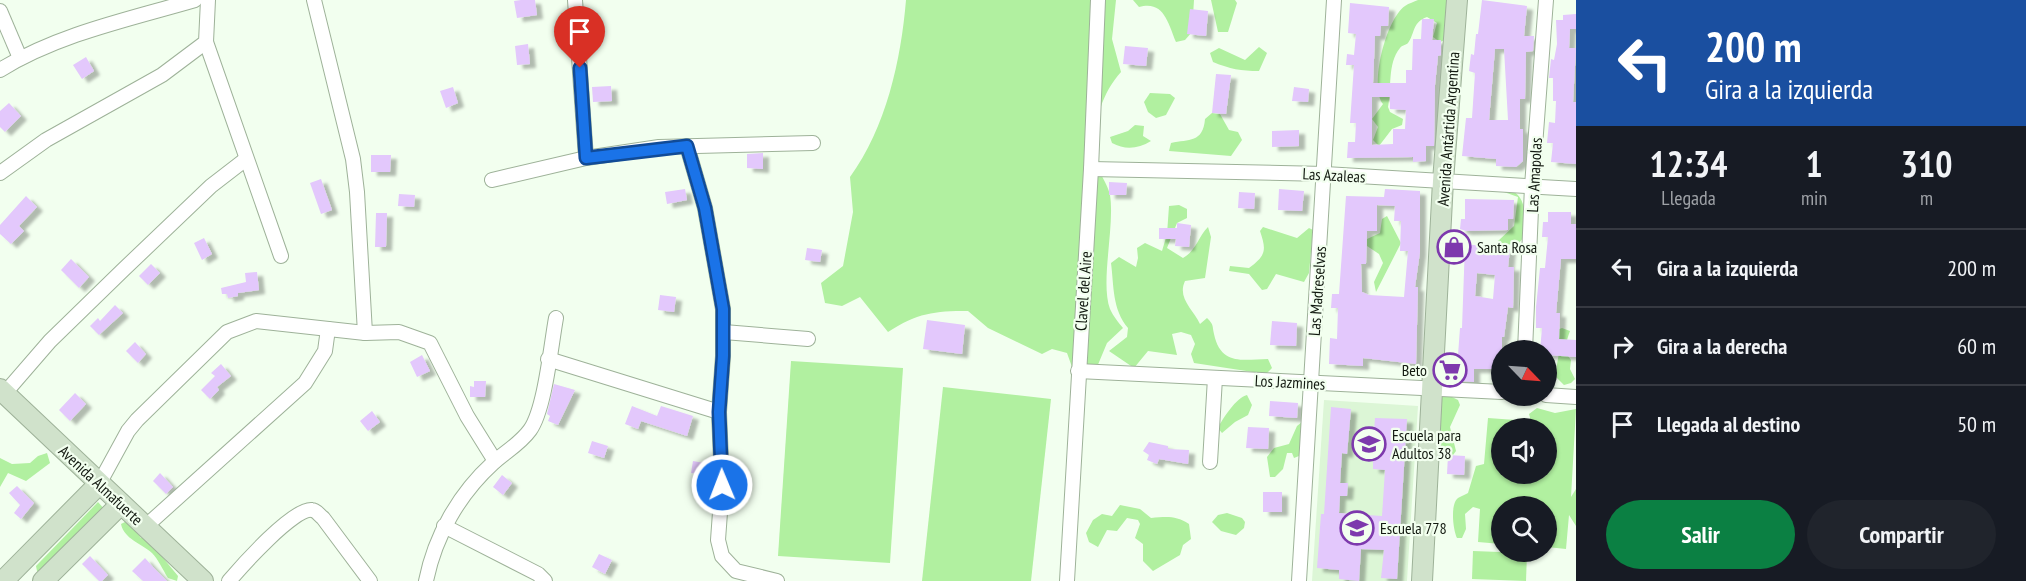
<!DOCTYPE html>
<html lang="es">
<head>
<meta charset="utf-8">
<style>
  :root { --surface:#171b24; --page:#20242c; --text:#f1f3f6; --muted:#9ea1a6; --line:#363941; --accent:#0b8043 }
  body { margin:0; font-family:"PT Sans Narrow",sans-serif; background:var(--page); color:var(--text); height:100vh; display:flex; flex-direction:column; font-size:22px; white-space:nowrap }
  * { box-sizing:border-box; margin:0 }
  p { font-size:20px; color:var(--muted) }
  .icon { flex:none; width:33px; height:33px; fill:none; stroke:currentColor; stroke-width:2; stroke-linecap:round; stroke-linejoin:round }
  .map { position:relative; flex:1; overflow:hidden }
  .sheet { display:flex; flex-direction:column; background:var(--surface); width:450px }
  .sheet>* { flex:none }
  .hud { background:#1a4fa0; color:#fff; overflow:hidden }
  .needle { width:39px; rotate:115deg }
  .fabs { position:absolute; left:1491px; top:340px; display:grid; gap:12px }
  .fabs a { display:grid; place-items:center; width:66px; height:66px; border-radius:50%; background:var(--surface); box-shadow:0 2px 4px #0004; font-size:30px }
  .pin { position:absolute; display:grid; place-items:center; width:51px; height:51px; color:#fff; margin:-62px -26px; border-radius:50% 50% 50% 0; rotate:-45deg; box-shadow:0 0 6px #0007 }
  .pin .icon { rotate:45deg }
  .me { position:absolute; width:66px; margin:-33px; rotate:359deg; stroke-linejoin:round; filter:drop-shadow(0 0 4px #0008) }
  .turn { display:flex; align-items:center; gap:21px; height:126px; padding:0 30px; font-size:27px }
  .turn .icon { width:78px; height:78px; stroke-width:2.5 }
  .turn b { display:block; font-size:42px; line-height:51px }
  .eta { display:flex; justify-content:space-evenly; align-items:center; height:102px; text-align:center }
  .eta b { font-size:36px; font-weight:800; line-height:42px }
  .action { display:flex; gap:12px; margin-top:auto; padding:12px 30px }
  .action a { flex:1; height:69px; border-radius:36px; background:var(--accent); color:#fff; font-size:24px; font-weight:800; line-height:69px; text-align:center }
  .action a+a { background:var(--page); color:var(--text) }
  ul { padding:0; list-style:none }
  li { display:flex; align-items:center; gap:18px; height:78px; padding:0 30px; border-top:2px solid var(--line) }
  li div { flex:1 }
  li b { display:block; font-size:22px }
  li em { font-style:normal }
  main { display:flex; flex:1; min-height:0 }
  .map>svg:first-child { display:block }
  .built { fill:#dcf6d6 }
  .green { fill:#b1f0a0; fill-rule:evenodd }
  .building { fill:#e3c8fc; fill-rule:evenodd; filter:url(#shadow) }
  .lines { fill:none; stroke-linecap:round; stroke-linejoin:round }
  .street-casing { stroke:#9eb299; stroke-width:16 }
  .secondary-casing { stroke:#9eb299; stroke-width:22 }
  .street { stroke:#fff; stroke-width:14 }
  .secondary { stroke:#d0e2cb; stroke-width:20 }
  .route-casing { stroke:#114b97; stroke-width:15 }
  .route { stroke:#1a73e8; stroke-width:10 }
  .labels { text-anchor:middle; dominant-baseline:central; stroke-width:4.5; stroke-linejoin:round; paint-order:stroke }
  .street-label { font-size:16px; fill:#121910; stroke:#f2ffef }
  .poi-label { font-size:16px; fill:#121910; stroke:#f2ffef; text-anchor:start }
</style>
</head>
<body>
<main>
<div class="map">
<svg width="1576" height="581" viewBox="0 0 1576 581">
  <defs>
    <filter id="shadow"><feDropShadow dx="6" dy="4" stdDeviation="1.5" flood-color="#0004"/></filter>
  </defs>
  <rect width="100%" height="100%" fill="#f2ffef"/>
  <polygon class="built" points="1324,400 1418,406 1407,581 1312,581"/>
  <g class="green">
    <path d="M906,0H1116L1112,39L1121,72C1102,93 1095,120 1093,148C1091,163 1107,180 1110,195C1115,227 1100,282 1110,309C1113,316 1119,323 1123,328L1107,343L1097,367H1072L1067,353L1052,349L1042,354L988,328L968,311C934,311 917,313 888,332L860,297L842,306L825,303L821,283L843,266L853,212L850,177C886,128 901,60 906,0Z"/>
    <path d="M1133,0H1194L1192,32L1185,40L1176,42C1168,23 1164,0 1139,7Z"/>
    <polygon points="1211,0 1235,0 1237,3 1228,32 1218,32"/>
    <path d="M1418,0H1451L1445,40L1440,42L1433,37L1437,23L1427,17C1412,22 1415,34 1408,43C1406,45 1402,45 1400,48C1387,64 1392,88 1388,107L1390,112L1403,119L1402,125L1392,129L1379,146L1373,140L1378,127L1372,119L1383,104C1369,86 1386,19 1405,6C1409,3 1414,2 1418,0Z"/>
    <path d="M1259,47L1267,53L1259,71C1241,71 1230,69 1213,62L1210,53L1219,48L1245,60Z"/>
    <polygon points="1150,93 1170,94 1175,98 1166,115 1156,118 1148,112 1144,102"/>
    <path d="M1212,113L1220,114L1229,130L1238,132L1242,140L1231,156L1169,151L1171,143C1189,139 1203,143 1205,119Z"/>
    <path d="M1135,125L1144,126L1143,136L1151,141C1138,149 1125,150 1112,143L1110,137L1128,131Z"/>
    <path d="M1509,190C1528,195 1525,220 1525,236L1519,243L1499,246L1498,241L1514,226L1518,197L1504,192Z"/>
    <path d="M1179,205L1187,209V218L1177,223L1167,248L1183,258C1196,251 1198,237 1208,227L1211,237L1205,278L1185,281C1177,298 1193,309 1200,324L1207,318C1214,325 1212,325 1214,334C1221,367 1245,359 1268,359L1272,368L1266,374L1194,363L1191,354L1195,344L1191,335L1181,332L1172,334L1177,355L1148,351L1134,368L1109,351L1127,337L1128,328C1112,309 1114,286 1111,263L1119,257L1136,267L1138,258L1137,248L1145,243L1162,251L1167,234L1169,206Z"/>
    <polygon points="1387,216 1401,243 1376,292 1374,282 1383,263 1379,254 1367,246 1367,239 1380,233 1382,219"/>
    <path d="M1263,227L1297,238L1309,228L1313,230L1309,273L1304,282L1276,274L1267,289L1262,290L1249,274L1229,271L1230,266L1249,268C1267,255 1266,249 1260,231Z"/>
    <path d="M1562,328L1570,331C1566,342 1563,351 1571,360L1570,369L1575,379L1571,383L1564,385L1555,376L1561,341L1555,336L1557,330Z"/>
    <polygon points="791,361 903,368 890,563 778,556"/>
    <polygon points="943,387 1051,399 1031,581 922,581"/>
    <path d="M1247,395L1252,405L1248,415L1235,422L1222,433L1218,428C1223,418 1236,398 1247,395Z"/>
    <polygon points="1450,396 1458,400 1460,405 1450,427 1456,451 1453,455 1448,455 1432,445 1441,397"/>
    <path d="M1537,408L1555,413L1576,409L1571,497L1576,489V526L1569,515L1566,549L1547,547L1546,507H1502L1501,544L1478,542L1480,509L1473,507L1465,514L1466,529L1462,538H1457C1453,530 1450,504 1458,498C1461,496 1465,495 1468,493L1476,466L1484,464L1488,418L1531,421L1529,414ZM1502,429H1546V474H1502Z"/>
    <path d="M1302,422C1307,432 1303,447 1299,456L1294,458L1292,453H1287L1283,469L1275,477H1270L1267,457L1274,448L1289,444L1297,426Z"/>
    <polygon points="47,453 50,463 26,481 8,473 0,487 0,458 12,464 30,463 38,456"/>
    <polygon points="98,502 105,510 43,575 37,571 36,566"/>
    <path d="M1120,505L1140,509L1151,518C1166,517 1175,515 1189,524L1191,539L1183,545L1180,555L1153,571L1143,561V544L1135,538L1140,524L1138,520L1127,518L1117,531L1107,530L1098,547L1089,542L1086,533L1093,520L1102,514L1112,516Z"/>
    <polygon points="1227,513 1242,518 1245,522 1244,528 1236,535 1221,531 1212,522 1218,515"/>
    <path d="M125,522L130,523L141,538L146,537L178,576L177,581L168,578C163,570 158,559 152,553C142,544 124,539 121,524Z"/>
    <polygon points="1473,551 1527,553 1526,581 1472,579"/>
  </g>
  <g class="building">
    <polygon points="521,0 535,0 537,15 517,18 514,1"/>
    <path d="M1482,0L1527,6L1524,36H1534L1533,51L1526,52L1525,99H1520V129H1523V161L1516,167L1496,166V159L1462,156L1466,118H1472L1475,73L1469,71L1471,54L1474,55L1476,34H1478ZM1495,49H1504L1508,120H1489Z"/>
    <path d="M1350,3L1389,7L1388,26H1381L1380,36H1375L1373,83H1406V70H1412L1413,39H1421L1422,19H1434L1432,40H1441V55L1438,56L1435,85L1434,146H1426V161L1413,162V157L1347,158L1348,142H1355L1356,123H1350L1354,65H1346L1347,54L1354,55L1356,34L1348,33ZM1372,97H1390V109L1406,110L1405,129H1393V144L1372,145Z"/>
    <polygon points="1190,9 1208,11 1206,36 1187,34"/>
    <polygon points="1576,14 1576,29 1570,29 1569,48 1576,48 1573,102 1576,102 1576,164 1551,162 1553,143 1547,143 1549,122 1555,123 1556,101 1553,101 1553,78 1549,78 1551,59 1554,60 1557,44 1556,20 1563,20 1563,15"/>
    <polygon points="528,44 530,64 517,65 515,46"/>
    <polygon points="1125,46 1148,48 1146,66 1123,64"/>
    <polygon points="86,57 94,71 82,79 73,65"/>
    <polygon points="1216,74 1231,75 1226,114 1212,113"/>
    <polygon points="611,86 612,101 593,102 592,87"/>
    <polygon points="453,87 458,103 446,108 440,91"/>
    <polygon points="1294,87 1309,89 1308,102 1292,101"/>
    <polygon points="9,103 21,116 5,132 0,127 0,111"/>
    <polygon points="1299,130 1299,146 1272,147 1272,131"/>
    <polygon points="763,153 763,169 747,168 747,154"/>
    <polygon points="371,155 391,155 390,172 371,172"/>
    <polygon points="321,179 332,210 321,214 310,183"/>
    <polygon points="1109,182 1127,183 1126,195 1109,195"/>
    <polygon points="685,189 687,200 667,204 665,192"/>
    <polygon points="1279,189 1304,191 1302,211 1278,210"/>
    <path d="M1385,189L1420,191V252L1415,287H1418L1416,364L1363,358V366L1329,364L1330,338L1337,339L1338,308H1331L1332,294H1339L1346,196L1384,197ZM1377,205L1395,206L1394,221H1401L1400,251H1408L1404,297L1369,295L1362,292L1361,264H1366L1367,231H1377Z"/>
    <polygon points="1239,192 1255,193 1254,209 1238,208"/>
    <polygon points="399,194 415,195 414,207 398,206"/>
    <polygon points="26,196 37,207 19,226 24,231 11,244 0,234 0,225"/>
    <polygon points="1465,199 1514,200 1513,219 1508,219 1508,230 1466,231 1460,229 1461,219 1465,219"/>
    <polygon points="1548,212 1571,212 1571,224 1576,224 1576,259 1561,259 1556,313 1560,313 1559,339 1576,340 1576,357 1546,355 1546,351 1540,351 1542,328 1536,328 1536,307 1540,268 1545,268 1548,237 1542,237 1543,222 1548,222"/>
    <polygon points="376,213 387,213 386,247 375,247"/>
    <polygon points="1177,223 1191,225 1189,247 1175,246 1176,239 1159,239 1159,228 1177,228"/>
    <polygon points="204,238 212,254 202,260 194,243"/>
    <path d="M1465,244L1510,249L1508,267H1514L1513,308L1508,307L1504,337H1502V363H1495V369H1474V382L1447,380L1445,377L1446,355H1458L1460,328H1462ZM1477,273L1495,275L1493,299L1475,296Z"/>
    <polygon points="807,248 822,250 820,262 805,260"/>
    <polygon points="71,259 89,277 79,288 61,270"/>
    <polygon points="151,264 160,273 148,285 139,276"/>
    <polygon points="257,272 259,290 238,293 238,296 228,298 227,294 222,294 221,288 246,282 245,273"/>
    <polygon points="660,295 676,297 674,312 658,310"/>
    <polygon points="115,305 123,313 99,335 90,326 98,318 100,321"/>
    <polygon points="927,320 965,325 962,354 923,349"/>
    <polygon points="1272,321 1297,323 1296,346 1270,345"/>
    <polygon points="135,342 146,354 138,363 126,351"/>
    <polygon points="422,355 430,371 417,377 410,362"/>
    <polygon points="221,364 231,376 217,387 219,390 210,399 201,390 215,376 211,373"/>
    <polygon points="474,381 486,381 485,397 470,397 470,386 474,387"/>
    <polygon points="554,384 575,390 558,425 548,421 550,416 547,414"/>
    <polygon points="75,393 86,404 70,421 59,410"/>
    <polygon points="1270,401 1298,403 1297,418 1269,416"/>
    <polygon points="632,406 657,416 661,406 693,416 687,436 641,421 638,429 625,424"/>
    <polygon points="1331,407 1351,409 1347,454 1342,453 1340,483 1348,483 1347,496 1340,496 1339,513 1382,516 1385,470 1373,469 1373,456 1380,456 1381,431 1374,431 1375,418 1407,419 1397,579 1381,578 1384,550 1361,549 1359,581 1339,579 1339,570 1317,568 1321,514 1324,514"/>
    <polygon points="372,411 380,422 368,431 360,421"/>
    <polygon points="1248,427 1269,428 1268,449 1246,448"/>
    <polygon points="592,441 608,446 604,458 588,453"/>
    <polygon points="1149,442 1168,446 1168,449 1189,450 1188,464 1159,459 1157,464 1147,460 1149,455 1143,451"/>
    <polygon points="1448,455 1465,456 1464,475 1447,474"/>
    <polygon points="693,461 709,464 707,475 691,473"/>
    <polygon points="160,473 173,487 166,494 153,481"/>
    <polygon points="502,475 512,483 503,495 493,487"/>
    <polygon points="17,486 34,503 21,519 14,513 20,505 9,493"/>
    <rect x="1263" y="492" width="19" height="20"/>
    <polygon points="599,554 612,560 605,574 592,567"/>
    <polygon points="90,556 108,575 102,581 99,581 82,564"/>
    <polygon points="145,558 154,568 167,581 143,581 132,571"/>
  </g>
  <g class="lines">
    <g class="street-casing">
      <g id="street">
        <polyline points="314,0 353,159 357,192 365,333"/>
        <polyline points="575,0 586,158"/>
        <polyline points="0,11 20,58"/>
        <polyline points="206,42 281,256"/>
        <path d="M0,70C58,34 130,19 195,0"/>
        <polyline points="687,146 705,208 723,309 723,356 719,412 722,485 718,540 722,556 736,571 777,581"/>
        <polyline points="1091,169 1325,174 1576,189"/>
        <polyline points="0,173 46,140 162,75 206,42 208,0"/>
        <polyline points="492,180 586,158 659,147 813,143"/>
        <polyline points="724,332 808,339"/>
        <polyline points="1525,351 1532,186 1546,0"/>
        <polyline points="548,359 719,412"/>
        <polyline points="1078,371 1502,392"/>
        <polyline points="5,393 50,341 123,270 211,186 246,159"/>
        <polyline points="1546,395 1576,397"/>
        <polyline points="1210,462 1215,378"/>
        <polyline points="99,484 128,431 137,420 227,332 256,321 365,333 399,332 430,343 467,416 495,461"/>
        <polyline points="444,526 538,574 545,581"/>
        <polyline points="145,527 305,383 325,351 328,329"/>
        <path d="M229,581C241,567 294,507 312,510C316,510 319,515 323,518L370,581"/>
        <path d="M426,581C435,536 459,494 493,463C505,452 520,444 530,430C545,409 551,345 556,318"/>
        <polyline points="1067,581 1091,169 1098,0"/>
        <polyline points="1299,581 1334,0"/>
      </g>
    </g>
    <g class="secondary-casing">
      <g id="secondary">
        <polyline points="0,389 203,581"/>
        <polyline points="3,581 99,484"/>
        <polyline points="43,581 121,504"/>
        <polyline points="1422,581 1443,181 1457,0"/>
      </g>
    </g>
    <use href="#street" class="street"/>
    <use href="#secondary" class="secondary"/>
  </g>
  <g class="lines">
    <g class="route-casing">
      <polyline id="route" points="580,68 586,158 687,146 705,208 723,309 723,356 719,412 722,485"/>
    </g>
    <use href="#route" class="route"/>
  </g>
  <defs>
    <g id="shop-ring" transform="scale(1.725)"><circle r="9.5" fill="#f2ffef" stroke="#7d39ad" stroke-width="1.5"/><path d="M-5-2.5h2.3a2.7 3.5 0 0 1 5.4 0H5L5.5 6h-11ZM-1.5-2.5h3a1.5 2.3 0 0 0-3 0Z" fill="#7d39ad"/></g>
    <g id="supermarket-ring" transform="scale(1.725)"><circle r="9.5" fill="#f2ffef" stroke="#7d39ad" stroke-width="1.5"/><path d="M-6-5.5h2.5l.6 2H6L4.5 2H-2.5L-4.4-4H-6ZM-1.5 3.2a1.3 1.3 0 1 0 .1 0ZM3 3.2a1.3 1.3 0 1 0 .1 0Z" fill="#7d39ad"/></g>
    <g id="school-ring" transform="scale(1.725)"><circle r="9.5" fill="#f2ffef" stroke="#7d39ad" stroke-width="1.5"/><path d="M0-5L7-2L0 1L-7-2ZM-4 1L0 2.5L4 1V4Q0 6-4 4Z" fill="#7d39ad"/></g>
  </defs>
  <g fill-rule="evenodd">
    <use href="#shop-ring" x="1454" y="247"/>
    <use href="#supermarket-ring" x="1450" y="370"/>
    <use href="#school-ring" x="1369" y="444"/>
    <use href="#school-ring" x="1357" y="528"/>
  </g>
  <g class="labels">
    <g class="street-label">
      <text transform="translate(1448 129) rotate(-86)">Avenida Antártida Argentina</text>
      <text transform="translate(1334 175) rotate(3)">Las Azaleas</text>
      <text transform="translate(1534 175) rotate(-87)">Las Amapolas</text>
      <text transform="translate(1083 291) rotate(-86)">Clavel del Aire</text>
      <text transform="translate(1317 291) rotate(-86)">Las Madreselvas</text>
      <text transform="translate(1290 382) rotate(3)">Los Jazmines</text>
      <text transform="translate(101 485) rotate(43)">Avenida Almafuerte</text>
    </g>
    <g class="poi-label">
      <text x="1477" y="247">Santa Rosa</text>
      <text x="1427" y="370" text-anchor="end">Beto</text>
      <text x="1392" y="435">Escuela para<tspan x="1392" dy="18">Adultos 38</tspan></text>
      <text x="1380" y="528">Escuela 778</text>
    </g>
  </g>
</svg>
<div class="fabs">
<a><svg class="needle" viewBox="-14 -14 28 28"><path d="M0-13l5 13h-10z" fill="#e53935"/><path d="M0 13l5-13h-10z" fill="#9ea1a6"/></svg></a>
<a><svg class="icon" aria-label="sound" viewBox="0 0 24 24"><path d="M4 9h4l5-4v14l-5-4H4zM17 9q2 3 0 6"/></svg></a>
<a><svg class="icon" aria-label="search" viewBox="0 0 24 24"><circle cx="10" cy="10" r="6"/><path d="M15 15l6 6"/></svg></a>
</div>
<div class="pin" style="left:580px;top:68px;background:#d93025"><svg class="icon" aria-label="arrive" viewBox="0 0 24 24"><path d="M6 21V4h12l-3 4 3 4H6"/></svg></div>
<svg class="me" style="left:722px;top:485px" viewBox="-20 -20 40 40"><circle r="17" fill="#1a73e8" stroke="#fff" stroke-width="3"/><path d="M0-11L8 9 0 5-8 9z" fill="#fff"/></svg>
</div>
<section class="sheet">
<div class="hud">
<div class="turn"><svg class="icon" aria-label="left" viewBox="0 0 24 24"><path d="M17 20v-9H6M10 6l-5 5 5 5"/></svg><div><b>200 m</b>Gira a la izquierda</div></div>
</div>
<div class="eta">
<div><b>12:34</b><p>Llegada</p></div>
<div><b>1</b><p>min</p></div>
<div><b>310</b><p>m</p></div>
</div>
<ul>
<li><svg class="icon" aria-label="left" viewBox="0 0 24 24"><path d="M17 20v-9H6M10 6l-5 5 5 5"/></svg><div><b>Gira a la izquierda</b></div><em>200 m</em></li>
<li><svg class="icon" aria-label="right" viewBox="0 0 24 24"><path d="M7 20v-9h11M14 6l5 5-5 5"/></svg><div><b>Gira a la derecha</b></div><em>60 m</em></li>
<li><svg class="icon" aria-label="arrive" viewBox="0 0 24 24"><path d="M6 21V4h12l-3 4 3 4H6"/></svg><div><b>Llegada al destino</b></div><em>50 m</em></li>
</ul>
<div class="action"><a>Salir</a><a>Compartir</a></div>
</section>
</main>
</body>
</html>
